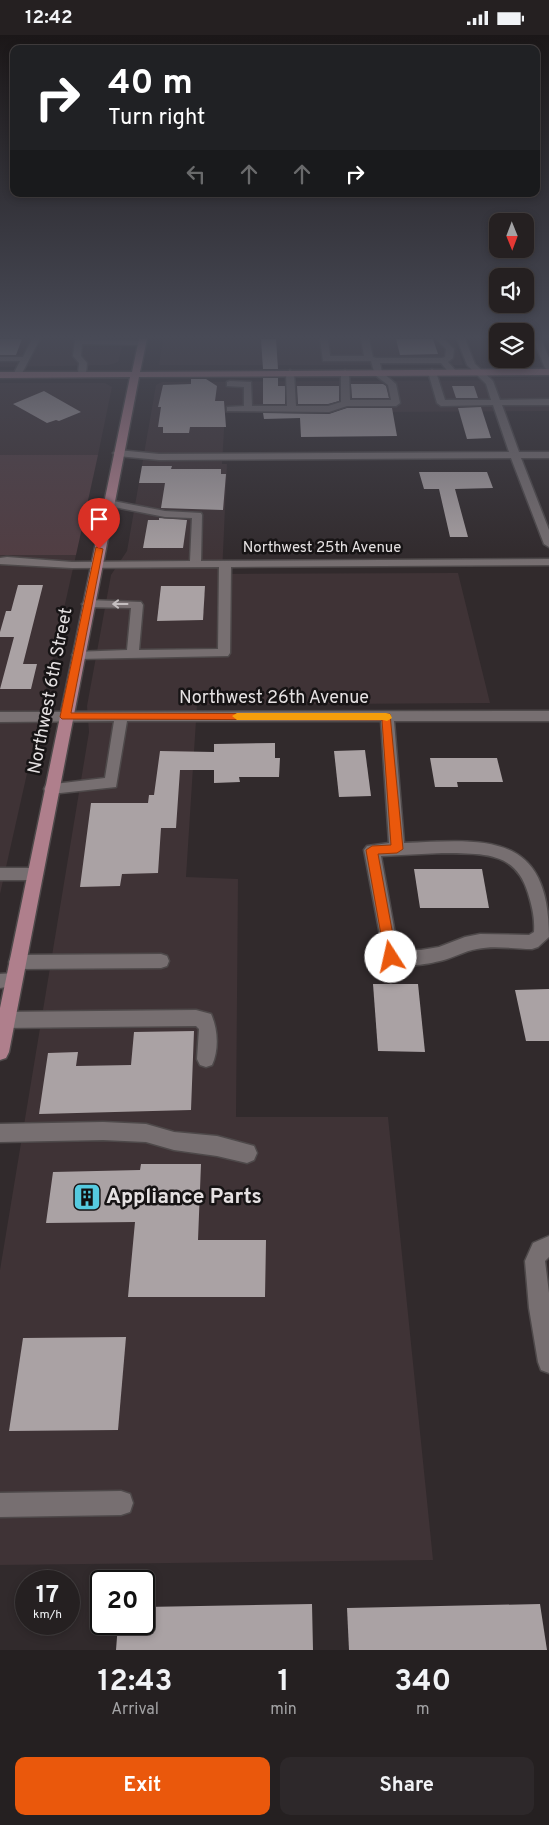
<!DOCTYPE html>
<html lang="en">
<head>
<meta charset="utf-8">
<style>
  :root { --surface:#252021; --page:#2d282a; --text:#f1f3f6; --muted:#a3a3a5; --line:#423e3f; --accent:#ea580c }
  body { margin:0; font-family:Overpass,sans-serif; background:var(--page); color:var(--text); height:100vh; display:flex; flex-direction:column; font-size:19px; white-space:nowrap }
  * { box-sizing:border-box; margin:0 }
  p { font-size:16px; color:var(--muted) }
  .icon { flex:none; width:28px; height:28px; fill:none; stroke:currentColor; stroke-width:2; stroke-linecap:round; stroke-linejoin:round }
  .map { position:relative; height:1615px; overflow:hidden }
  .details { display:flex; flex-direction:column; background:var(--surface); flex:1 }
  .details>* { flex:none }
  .hud { position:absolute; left:10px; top:10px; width:530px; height:152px; border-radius:10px; box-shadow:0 2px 8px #0003,0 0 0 1px var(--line); background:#202124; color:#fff; overflow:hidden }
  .needle { width:32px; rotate:179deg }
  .buttons { position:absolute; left:489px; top:178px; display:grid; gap:10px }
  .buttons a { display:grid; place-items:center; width:45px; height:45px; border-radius:10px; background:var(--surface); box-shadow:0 2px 8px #0003,0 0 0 1px var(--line); font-size:25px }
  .speed { position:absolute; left:15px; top:1535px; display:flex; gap:10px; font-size:25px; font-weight:700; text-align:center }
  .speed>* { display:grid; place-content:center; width:65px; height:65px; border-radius:50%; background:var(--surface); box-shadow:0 2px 8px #0003,0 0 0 1px var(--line); line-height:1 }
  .speed small { font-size:12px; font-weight:400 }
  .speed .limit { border:2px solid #111; border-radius:8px; background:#fff; color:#111 }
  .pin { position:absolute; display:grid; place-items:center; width:42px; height:42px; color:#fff; margin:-51px -21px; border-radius:50% 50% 50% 0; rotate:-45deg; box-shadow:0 0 5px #0007 }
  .pin .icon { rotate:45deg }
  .me { position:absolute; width:55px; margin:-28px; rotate:350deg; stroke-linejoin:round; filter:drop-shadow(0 0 4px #0008) }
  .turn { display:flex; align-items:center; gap:18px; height:105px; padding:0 15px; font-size:22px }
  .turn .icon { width:65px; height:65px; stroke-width:2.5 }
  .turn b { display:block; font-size:35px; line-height:42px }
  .lanes { display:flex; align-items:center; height:48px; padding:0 15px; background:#0003; justify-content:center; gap:25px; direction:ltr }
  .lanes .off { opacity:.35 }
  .eta { display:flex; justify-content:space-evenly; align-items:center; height:85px; text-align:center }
  .eta b { font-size:30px; font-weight:700; line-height:35px }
  .button { display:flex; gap:10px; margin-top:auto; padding:10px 15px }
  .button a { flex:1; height:58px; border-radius:10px; background:var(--accent); color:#fff; font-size:20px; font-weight:700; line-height:58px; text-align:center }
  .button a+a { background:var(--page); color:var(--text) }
  .status { display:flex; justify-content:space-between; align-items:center; height:35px; padding:0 25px; background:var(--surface); direction:ltr }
  .status svg { height:14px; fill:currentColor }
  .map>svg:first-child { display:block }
  .built { fill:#3f3336 }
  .green { fill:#513d42 }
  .building { fill:#aaa2a4 }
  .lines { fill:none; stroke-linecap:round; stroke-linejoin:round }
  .minor-casing { stroke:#4e494a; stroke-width:3 }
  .major-casing { stroke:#4e494a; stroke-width:3 }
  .minor { fill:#776f71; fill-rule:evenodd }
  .major { fill:#af7f8c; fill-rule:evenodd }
  .oneway { stroke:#c4bfc0 }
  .route { fill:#ea580c; stroke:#983908 }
  .slow { fill:#f59e0b }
  .labels { text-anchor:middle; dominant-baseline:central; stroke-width:5; stroke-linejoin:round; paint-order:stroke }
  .far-street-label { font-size:15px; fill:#e5e1e2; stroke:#171415 }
  .street-label { font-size:18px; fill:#e5e1e2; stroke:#171415 }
  .near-poi-label { font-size:21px; font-weight:bold; fill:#e5e1e2; stroke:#171415; text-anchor:start }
</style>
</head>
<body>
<div class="status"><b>12:42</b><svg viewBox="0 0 49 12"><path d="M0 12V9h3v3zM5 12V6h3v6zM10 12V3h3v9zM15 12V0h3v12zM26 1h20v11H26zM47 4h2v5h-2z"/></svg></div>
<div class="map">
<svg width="549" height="1615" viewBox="0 0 549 1615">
  <rect width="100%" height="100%" fill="#312a2c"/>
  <g class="built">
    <polygon points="0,304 124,304 118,327 109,330 0,332"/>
    <polygon points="163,304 454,304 463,330 159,330"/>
    <polygon points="549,345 549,376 225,378 222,429 227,429 222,539 458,538 490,668 197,670 186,842 238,844 236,1082 388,1082 433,1525 0,1530 0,1235 89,697 87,671 111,540 127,516 156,350 162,347"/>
    <polygon points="0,348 105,348 112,352 98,420 0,420"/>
    <polygon points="0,520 76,520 0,859"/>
  </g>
  <polygon class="green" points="0,420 98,420 76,520 0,520"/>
  <g class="building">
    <polygon points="0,304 22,304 16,320 0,320"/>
    <polygon points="261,304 276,304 278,334 263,334"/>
    <polygon points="396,304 433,304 438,319 400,320"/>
    <polygon points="263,343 278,343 278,351 285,351 285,369 263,369"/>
    <polygon points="191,344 206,344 217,351 215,366 224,366 226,392 190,392 189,398 163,398 163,392 158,392 161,372 158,372 163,350 191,349"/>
    <polygon points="351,349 383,349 386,351 389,363 352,363"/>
    <polygon points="297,351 339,351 339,366 328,369 298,369"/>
    <polygon points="452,351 474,351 478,363 456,363"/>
    <polygon points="44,356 81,377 59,386 56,385 47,388 13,369"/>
    <polygon points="481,372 491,403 467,404 458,373"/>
    <polygon points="347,373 392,373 397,401 301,402 300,383 264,384 263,378 329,379"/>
    <polygon points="142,431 172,431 171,434 221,434 221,439 226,439 223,475 161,473 165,448 139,448"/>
    <polygon points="419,437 487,437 493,453 455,454 468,502 450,502 439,454 424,454"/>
    <polygon points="159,483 187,485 183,513 143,513 148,485 159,485"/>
    <polygon points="18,550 43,550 23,629 37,629 31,654 0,654 14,602 0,602 0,597 6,576 11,576"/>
    <polygon points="161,551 205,551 203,585 157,586"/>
    <polygon points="275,708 275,723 280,723 279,742 239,742 240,747 214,748 214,735 180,735 176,793 161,793 158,838 122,839 120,851 80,852 91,768 148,768 149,760 154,760 160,716 214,717 214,709"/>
    <polygon points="365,715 371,761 339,762 334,716"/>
    <polygon points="430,723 497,723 503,747 457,747 458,752 435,752"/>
    <polygon points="414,834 482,834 489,873 420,873"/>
    <polygon points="373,949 418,949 425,1017 378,1016"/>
    <polygon points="549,954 549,1006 526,1006 515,955"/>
    <polygon points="194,996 191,1075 39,1079 48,1018 78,1017 76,1031 131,1030 134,997"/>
    <polygon points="141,1129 201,1129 198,1205 266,1205 265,1262 128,1262 135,1187 46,1188 53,1137 140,1135"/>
    <polygon points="126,1302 118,1395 9,1396 23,1303"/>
    <polygon points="312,1569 313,1615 116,1615 118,1589 144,1589 144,1572"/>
    <polygon points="540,1569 547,1615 349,1615 347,1573"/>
  </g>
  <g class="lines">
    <g class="minor-casing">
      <g id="minor">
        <polygon points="32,304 40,304 21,340 14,342 13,340 20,326 0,326 0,322 23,322"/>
        <polygon points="75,304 142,306 146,308 142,310 82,309 81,321 87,328 86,339 82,342 78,339 79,328 73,321"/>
        <polygon points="320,304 328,304 330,321 364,321 361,304 369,304 373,322 376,323 442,323 445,322 446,314 436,304 444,304 454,314 453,323 448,327 457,337 450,339 441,328 380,328 382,337 396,349 400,368 396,371 347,371 329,377 227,376 227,372 244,371 244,352 227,351 227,347 230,346 251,347 252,371 287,371 286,338 290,335 294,338 296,371 328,371 341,367 341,338 345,335 349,338 350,365 391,365 388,350 375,340 371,326 323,326"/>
        <polygon points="457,304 465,304 475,329 493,346 500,365 549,364 549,370 502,370 519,417 549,417 549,423 521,423 549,495 549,512 544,509 511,423 159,425 118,421 113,418 118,415 159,419 509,417 493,370 441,371 437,368 428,337 432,334 436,337 445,365 491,365 486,349 467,330"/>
        <polygon points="533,304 541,304 549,323 549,336 545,333"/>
        <polygon points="108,465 165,476 201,478 202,480 201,526 549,524 549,530 231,532 230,618 228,621 78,624 74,623 72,620 74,617 127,615 131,573 84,572 82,569 88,565 141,567 143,570 139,615 218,614 219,532 72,533 0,529 0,523 7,522 72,527 190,526 192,483 165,482 104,470 103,468 104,466"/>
        <path d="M549,676V686H394L404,808C487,804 549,797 549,902L538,912L532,914C514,914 494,910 477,914C464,916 453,923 440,926C424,930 401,933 385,927L364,815L367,811L389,808L381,686H127L116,752L51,759L46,758L44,754L46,750L105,743L114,686L0,687V677ZM442,818C481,819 515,815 528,858C532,871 535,883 534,897L529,900L480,899L465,902L439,912L421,915H398L381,821Z"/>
        <polygon points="0,833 35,833 40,835 43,839 40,843 35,845 0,845"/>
        <polygon points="161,919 167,921 169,926 167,931 161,933 17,934 11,932 9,927 11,922 17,920"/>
        <polygon points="14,938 20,940 22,945 20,950 0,953 0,939"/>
        <path d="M196,975L211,979C218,994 219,1015 212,1030L206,1032L200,1030L197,1024L199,994L196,991L0,993V977Z"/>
        <polygon points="103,1087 146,1089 174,1097 217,1101 254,1111 257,1118 254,1125 247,1128 217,1121 174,1115 146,1107 103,1105 0,1107 0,1089"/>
        <polygon points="549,1201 549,1222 545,1226 549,1258 549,1338 541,1335 538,1327 529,1273 525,1226 533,1208"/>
        <polygon points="121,1456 130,1459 133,1468 130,1477 121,1480 0,1482 0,1458"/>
      </g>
    </g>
    <g class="major-casing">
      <polygon id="major" points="139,304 147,304 140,337 549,334 549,340 139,342 9,1017 6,1023 0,1025 0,973 130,342 0,343 0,337 132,337"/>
    </g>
    <use href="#minor" class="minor"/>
    <use href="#major" class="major"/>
  </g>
  <defs><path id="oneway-shaft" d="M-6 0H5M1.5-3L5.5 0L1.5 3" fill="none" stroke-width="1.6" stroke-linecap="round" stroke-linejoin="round" transform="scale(1.25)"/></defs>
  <use class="oneway" href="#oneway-shaft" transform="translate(120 569) rotate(180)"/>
  <linearGradient id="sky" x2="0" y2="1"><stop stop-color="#1b1718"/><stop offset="0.57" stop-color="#484a56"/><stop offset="1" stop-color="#484a56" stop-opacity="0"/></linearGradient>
  <rect width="549" height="530" fill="url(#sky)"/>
  <polygon class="route" points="96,512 103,514 71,678 390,679 403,814 397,818 378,819 397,922 395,926 391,928 386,926 385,922 366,815 372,811 391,810 382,685 62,684 60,682"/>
  <polygon class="slow" points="237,678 386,678 390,679 392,683 387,686 383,685 237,685 232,681"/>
  <defs>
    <g id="building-square" transform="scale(1.4375)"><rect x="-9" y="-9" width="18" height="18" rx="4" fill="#55cadf" stroke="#171415"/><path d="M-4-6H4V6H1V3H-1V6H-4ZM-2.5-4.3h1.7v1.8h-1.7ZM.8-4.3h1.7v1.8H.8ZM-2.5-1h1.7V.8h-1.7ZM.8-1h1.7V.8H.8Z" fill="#111"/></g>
  </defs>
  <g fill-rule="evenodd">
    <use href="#building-square" x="87" y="1162"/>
  </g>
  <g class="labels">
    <g class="far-street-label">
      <text x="322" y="513">Northwest 25th Avenue</text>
    </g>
    <g class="street-label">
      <text transform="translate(51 656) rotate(-79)">Northwest 6th Street</text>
      <text x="274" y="663">Northwest 26th Avenue</text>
    </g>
    <g class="near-poi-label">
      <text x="106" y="1162">Appliance Parts</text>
    </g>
  </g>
</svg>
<div class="buttons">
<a><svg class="needle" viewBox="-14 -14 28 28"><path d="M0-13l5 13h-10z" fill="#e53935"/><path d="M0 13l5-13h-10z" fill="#a3a3a5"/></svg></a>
<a><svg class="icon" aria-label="sound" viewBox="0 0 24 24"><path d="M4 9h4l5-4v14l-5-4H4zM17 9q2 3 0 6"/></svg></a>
<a><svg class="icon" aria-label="layers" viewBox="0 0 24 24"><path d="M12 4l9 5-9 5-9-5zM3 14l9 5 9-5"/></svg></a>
</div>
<div class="speed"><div>17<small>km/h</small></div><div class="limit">20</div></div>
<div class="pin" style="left:99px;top:514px;background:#d93025"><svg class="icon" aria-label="arrive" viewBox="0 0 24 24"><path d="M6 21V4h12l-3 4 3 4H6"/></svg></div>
<svg class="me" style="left:391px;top:922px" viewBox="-20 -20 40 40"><circle r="19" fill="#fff"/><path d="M0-13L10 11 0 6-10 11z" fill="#ea580c"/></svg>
<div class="hud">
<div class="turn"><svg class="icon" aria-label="right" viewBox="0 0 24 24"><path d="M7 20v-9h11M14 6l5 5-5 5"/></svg><div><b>40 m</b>Turn right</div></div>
<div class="lanes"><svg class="icon off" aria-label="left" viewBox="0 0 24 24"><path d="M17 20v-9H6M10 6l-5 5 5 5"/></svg><svg class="icon off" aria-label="ahead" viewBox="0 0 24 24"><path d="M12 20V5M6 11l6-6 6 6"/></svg><svg class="icon off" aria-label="ahead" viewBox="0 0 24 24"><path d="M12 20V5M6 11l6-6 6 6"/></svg><svg class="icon" aria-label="right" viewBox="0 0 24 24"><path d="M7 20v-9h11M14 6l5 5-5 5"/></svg></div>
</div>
</div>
<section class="details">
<div class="eta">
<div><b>12:43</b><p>Arrival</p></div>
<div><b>1</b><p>min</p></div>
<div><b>340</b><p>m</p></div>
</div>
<div class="button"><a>Exit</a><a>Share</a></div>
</section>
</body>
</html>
